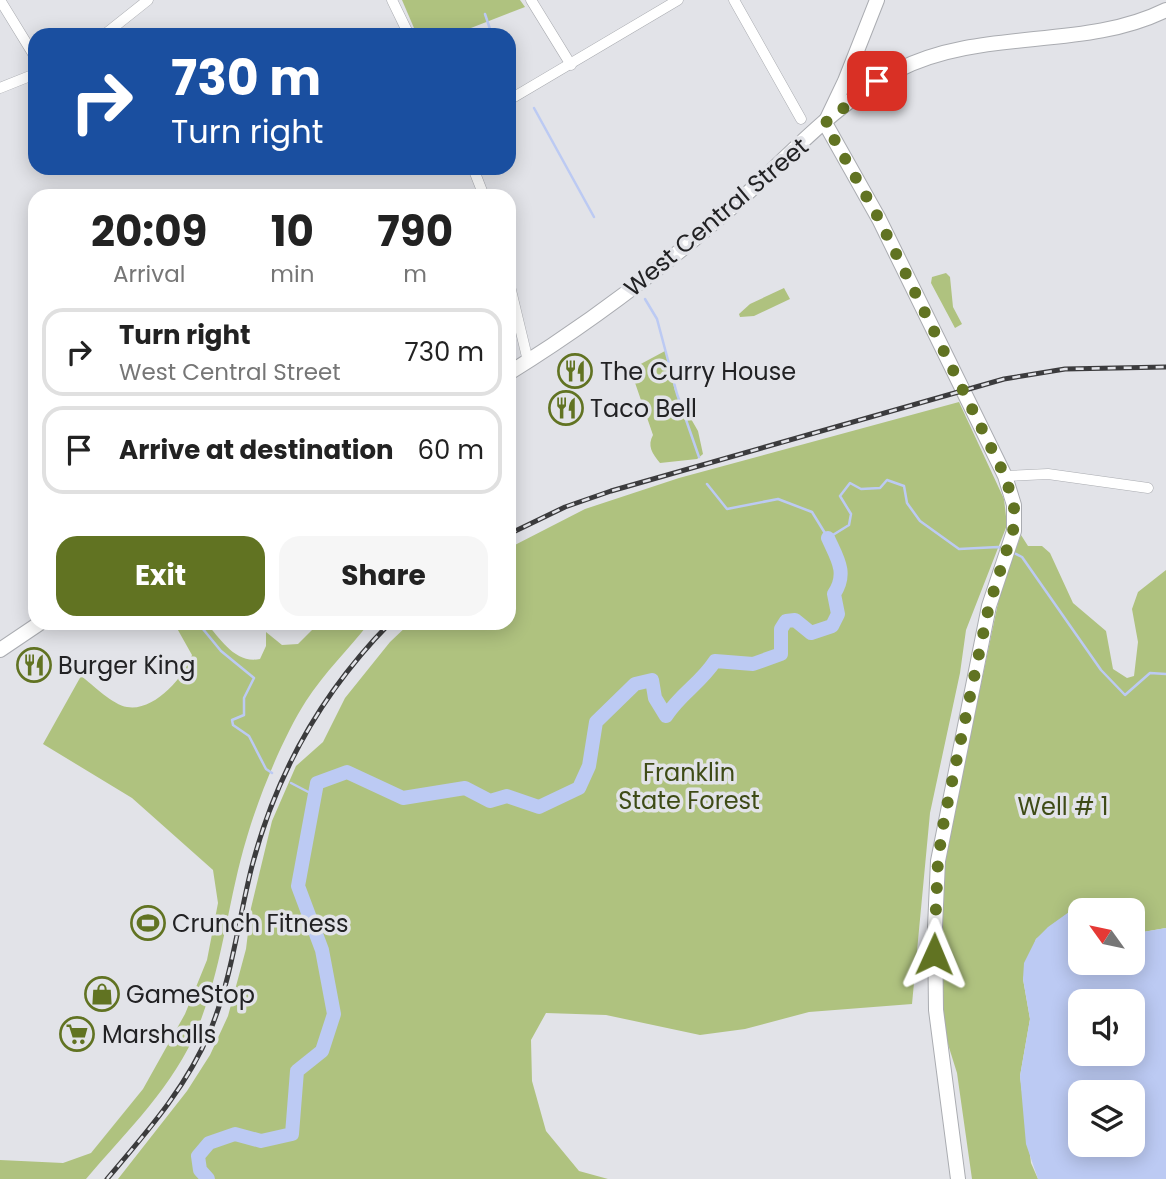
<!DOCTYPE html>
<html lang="en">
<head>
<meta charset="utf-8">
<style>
  :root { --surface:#fff; --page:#f6f6f6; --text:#222; --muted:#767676; --line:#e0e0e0; --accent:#617322 }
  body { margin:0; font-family:Poppins,sans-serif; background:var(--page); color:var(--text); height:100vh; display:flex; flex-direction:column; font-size:26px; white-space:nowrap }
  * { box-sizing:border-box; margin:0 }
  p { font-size:23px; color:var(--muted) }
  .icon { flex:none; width:38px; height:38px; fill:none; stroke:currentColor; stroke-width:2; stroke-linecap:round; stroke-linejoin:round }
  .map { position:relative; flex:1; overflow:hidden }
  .details { position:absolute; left:28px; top:189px; width:488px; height:441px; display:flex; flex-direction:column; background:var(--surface); border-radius:21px; box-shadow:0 4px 18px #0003 }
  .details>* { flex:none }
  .hud { position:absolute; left:28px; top:28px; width:488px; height:147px; border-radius:21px; box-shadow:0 4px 18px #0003; background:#1a4fa0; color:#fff; overflow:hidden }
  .needle { width:46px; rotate:303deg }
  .tools { position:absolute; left:1068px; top:898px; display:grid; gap:14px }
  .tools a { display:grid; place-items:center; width:77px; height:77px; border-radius:14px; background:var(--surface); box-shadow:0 4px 18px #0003; font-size:35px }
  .pin { position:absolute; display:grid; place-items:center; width:60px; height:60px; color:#fff; margin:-30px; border-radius:14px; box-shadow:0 4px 10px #0006 }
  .me { position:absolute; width:77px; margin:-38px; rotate:1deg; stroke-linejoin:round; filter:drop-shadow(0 0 5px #0008) }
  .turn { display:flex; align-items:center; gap:24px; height:147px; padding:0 28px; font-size:32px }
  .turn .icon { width:91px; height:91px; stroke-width:2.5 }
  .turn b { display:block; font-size:49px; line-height:60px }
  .eta { display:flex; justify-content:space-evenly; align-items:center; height:119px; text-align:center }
  .eta b { font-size:42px; font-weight:700; line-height:49px }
  .primary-button { display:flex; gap:14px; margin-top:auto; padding:14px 28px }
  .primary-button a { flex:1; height:80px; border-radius:21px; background:var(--accent); color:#fff; font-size:28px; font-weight:700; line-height:80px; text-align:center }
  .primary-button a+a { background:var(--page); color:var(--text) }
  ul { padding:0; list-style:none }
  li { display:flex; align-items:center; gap:21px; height:88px; margin:0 14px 10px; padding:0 14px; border:4px solid var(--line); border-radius:21px }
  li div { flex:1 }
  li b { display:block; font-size:26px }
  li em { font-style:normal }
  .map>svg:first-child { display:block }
  .green { fill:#afc27f }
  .water { fill:#bccaf3; fill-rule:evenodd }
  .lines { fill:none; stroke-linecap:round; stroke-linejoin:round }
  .stream { stroke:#bccaf3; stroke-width:2.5 }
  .river { stroke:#bccaf3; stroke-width:14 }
  .street-casing { stroke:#aaacb1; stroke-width:11 }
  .secondary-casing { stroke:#aaacb1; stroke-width:16 }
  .street { stroke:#fff; stroke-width:10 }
  .secondary { stroke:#fff; stroke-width:14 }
  .rail-casing { stroke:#3b3b3d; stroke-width:5 }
  .rail { stroke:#e2e3e8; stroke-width:2.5; stroke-dasharray:8; stroke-linecap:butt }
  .route { stroke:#617322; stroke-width:12; stroke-dasharray:0 21.6 }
  .labels { text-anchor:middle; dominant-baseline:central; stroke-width:7; stroke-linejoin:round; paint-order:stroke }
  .street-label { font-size:24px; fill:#222224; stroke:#e2e3e8 }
  .poi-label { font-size:24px; fill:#222224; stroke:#e2e3e8; text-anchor:start }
  .park-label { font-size:24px; fill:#3e4b16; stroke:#e2e3e8 }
</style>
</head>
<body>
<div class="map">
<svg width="1166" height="1179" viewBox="0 0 1166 1179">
  <rect width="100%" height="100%" fill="#e2e3e8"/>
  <g class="green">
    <polygon points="402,0 520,0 525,7 453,35 417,35"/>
    <polygon points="946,273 950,277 953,307 962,324 955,328 931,283 932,277"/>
    <polygon points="784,288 790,299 754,316 740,317 739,314 750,304"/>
    <path d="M665,351L675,391L698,431L703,454L697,459L660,463C652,453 647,446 653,435L632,374L637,366Z"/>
    <polygon points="959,402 1004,499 1007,525 966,630 960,673 930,813 912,1004 809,1012 745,1029 700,1035 606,1015 546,1013 531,1040 532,1081 546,1131 579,1171 608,1179 118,1179 187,1091 210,1055 228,1016 246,949 251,908 272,821 296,766 323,742 345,698 390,642 410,623 509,623 509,548 585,509 679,478"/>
    <polygon points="1021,535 1028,546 1042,546 1050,553 1073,603 1106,631 1113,669 1127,678 1134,676 1138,642 1132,609 1138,592 1166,570 1166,928 1143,932 1132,927 1132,910 1071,911 1036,939 1023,979 1030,1019 1020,1076 1031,1163 1038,1179 972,1179 957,1073 942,1025 940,928 945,856 1002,584"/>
    <path d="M174,623H206C221,639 235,664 260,659L266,646V632L282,645L298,644L319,623H369C349,649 324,673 306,701C283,737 259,796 247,837C228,899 223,966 198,1027C175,1085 126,1132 86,1179H0V1160L63,1163L91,1153L143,1089L185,1014L207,960L218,903L213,870L132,798L43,744L81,676C93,685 113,705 127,707C153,712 184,678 192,655Z"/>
  </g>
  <path class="water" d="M1086,909L1096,910H1080V962H1132V927L1143,932L1166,928V1179H1038L1026,1144L1020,1076L1030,1019L1023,979L1024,963L1036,939L1048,927L1069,912ZM1080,1001H1132V1054H1080ZM1080,1092H1132V1144H1080Z"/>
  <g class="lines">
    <g class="stream">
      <polyline points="485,14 492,35"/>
      <polyline points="509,67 511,70"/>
      <polyline points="534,108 594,217"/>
      <polyline points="645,299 657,319 677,394 699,457"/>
      <polyline points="707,484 727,509 778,499 812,512 828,538 849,525 851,514 840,496 850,483 861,489 880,488 887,480 904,486 907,503 920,521 959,549 998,547 1004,549"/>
      <polyline points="1014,553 1022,557 1101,670 1125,695 1150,673 1166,674"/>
      <polyline points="198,623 221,651 254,678 244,698 244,715 232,720 233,725 249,736 266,769 272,773"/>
      <polyline points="291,783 314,795"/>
    </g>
    <path class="river" d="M208,1179L200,1170L198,1156L209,1143L235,1134L261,1141L292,1134L297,1071L322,1051L334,1014L322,950L298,886L317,783L347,772L403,798L465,788L490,801L507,796L539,807L579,788L589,766L596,722L635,684L652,680L655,698L666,716C682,692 700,684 715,661L753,664L781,654V629L786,621L795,620L811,633L832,626L838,614L834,594C848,573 837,558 828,538"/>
    <g class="street-casing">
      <g id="street">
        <polyline points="0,0 35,57"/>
        <polyline points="392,0 409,35"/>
        <polyline points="531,0 571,65"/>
        <polyline points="734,0 801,119"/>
        <polyline points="104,35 148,0"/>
        <polyline points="0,88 35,74"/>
        <polyline points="509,100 678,0"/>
        <polyline points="473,168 484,196"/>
        <polyline points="509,282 528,361"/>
        <polyline points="1005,476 1048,474 1148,488"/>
      </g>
    </g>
    <g class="secondary-casing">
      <g id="secondary">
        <polyline points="877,0 845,81 825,123 879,219 1005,476 1014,505 1014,531 989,606 938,861 935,927 936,1010 958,1179"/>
        <polyline points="855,59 864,74 884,77"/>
        <path d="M509,373C588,324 661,269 731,208C784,162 835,102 898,70C982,27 1083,51 1166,10"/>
        <polyline points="0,650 40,623"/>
      </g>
    </g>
    <use href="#street" class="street"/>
    <use href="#secondary" class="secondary"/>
    <g class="rail-casing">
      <g id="rail">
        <polyline points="509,534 565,507 611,491 1004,379 1065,369 1166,367"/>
        <path d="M107,1179C146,1133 187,1087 210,1031C232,978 238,921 252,866C276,774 323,691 390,623"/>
      </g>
    </g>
    <use href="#rail" class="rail"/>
  </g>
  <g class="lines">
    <polyline class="route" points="877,81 825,123 879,219 1005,476 1014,505 1014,527 989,606 944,820 938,860 934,954"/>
  </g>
  <defs>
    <g id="restaurant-ring" transform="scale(1.75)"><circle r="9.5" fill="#e2e3e8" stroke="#617322" stroke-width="1.5"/><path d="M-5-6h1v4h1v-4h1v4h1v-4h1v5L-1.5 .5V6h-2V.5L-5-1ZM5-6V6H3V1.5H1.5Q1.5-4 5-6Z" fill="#617322"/></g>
    <g id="stadium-ring" transform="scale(1.75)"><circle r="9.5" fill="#e2e3e8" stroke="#617322" stroke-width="1.5"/><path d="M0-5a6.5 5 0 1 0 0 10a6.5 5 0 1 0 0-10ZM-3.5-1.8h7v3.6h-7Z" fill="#617322"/></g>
    <g id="shop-ring" transform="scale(1.75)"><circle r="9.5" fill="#e2e3e8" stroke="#617322" stroke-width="1.5"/><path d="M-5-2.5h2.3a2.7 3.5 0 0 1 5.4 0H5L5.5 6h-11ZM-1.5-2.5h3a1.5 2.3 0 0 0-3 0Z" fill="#617322"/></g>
    <g id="supermarket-ring" transform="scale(1.75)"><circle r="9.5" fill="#e2e3e8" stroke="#617322" stroke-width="1.5"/><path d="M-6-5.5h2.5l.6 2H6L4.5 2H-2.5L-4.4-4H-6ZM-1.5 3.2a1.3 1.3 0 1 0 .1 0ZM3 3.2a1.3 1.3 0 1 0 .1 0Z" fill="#617322"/></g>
  </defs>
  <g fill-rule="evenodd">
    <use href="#restaurant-ring" x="575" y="371"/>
    <use href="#restaurant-ring" x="566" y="408"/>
    <use href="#restaurant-ring" x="34" y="665"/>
    <use href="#stadium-ring" x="148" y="923"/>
    <use href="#shop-ring" x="102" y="994"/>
    <use href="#supermarket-ring" x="77" y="1034"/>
  </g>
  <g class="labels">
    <g class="street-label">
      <text transform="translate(716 217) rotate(-40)">West Central Street</text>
    </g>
    <g class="poi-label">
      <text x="600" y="371">The Curry House</text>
      <text x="590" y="408">Taco Bell</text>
      <text x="58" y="665">Burger King</text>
      <text x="172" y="923">Crunch Fitness</text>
      <text x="126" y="994">GameStop</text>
      <text x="102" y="1034">Marshalls</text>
    </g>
    <g class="park-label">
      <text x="689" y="772">Franklin<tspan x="689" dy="28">State Forest</tspan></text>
      <text x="1063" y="806">Well # 1</text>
    </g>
  </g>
</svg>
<div class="tools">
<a><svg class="needle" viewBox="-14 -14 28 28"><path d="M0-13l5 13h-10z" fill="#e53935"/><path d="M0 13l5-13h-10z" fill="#767676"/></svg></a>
<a><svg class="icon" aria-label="sound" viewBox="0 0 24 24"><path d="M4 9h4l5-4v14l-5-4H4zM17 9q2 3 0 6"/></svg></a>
<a><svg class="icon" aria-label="layers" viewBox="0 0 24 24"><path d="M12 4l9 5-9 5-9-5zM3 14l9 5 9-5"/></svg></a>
</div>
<div class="pin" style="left:877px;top:81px;background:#d93025"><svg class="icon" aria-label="arrive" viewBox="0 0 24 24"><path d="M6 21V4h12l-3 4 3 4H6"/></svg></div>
<svg class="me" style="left:934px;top:954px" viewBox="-20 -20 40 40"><path d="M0-17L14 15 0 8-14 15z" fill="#617322" stroke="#fff" stroke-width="4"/></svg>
<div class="hud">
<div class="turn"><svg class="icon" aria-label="right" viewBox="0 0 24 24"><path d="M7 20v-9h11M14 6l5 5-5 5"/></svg><div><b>730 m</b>Turn right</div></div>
</div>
<section class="details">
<div class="eta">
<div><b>20:09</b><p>Arrival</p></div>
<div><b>10</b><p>min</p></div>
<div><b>790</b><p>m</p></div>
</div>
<ul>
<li><svg class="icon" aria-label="right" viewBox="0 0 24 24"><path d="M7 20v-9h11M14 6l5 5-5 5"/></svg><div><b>Turn right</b><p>West Central Street</p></div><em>730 m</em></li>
<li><svg class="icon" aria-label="arrive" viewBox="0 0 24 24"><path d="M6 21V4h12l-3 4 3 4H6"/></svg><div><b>Arrive at destination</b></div><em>60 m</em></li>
</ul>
<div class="primary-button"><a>Exit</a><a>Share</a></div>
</section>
</div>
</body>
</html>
